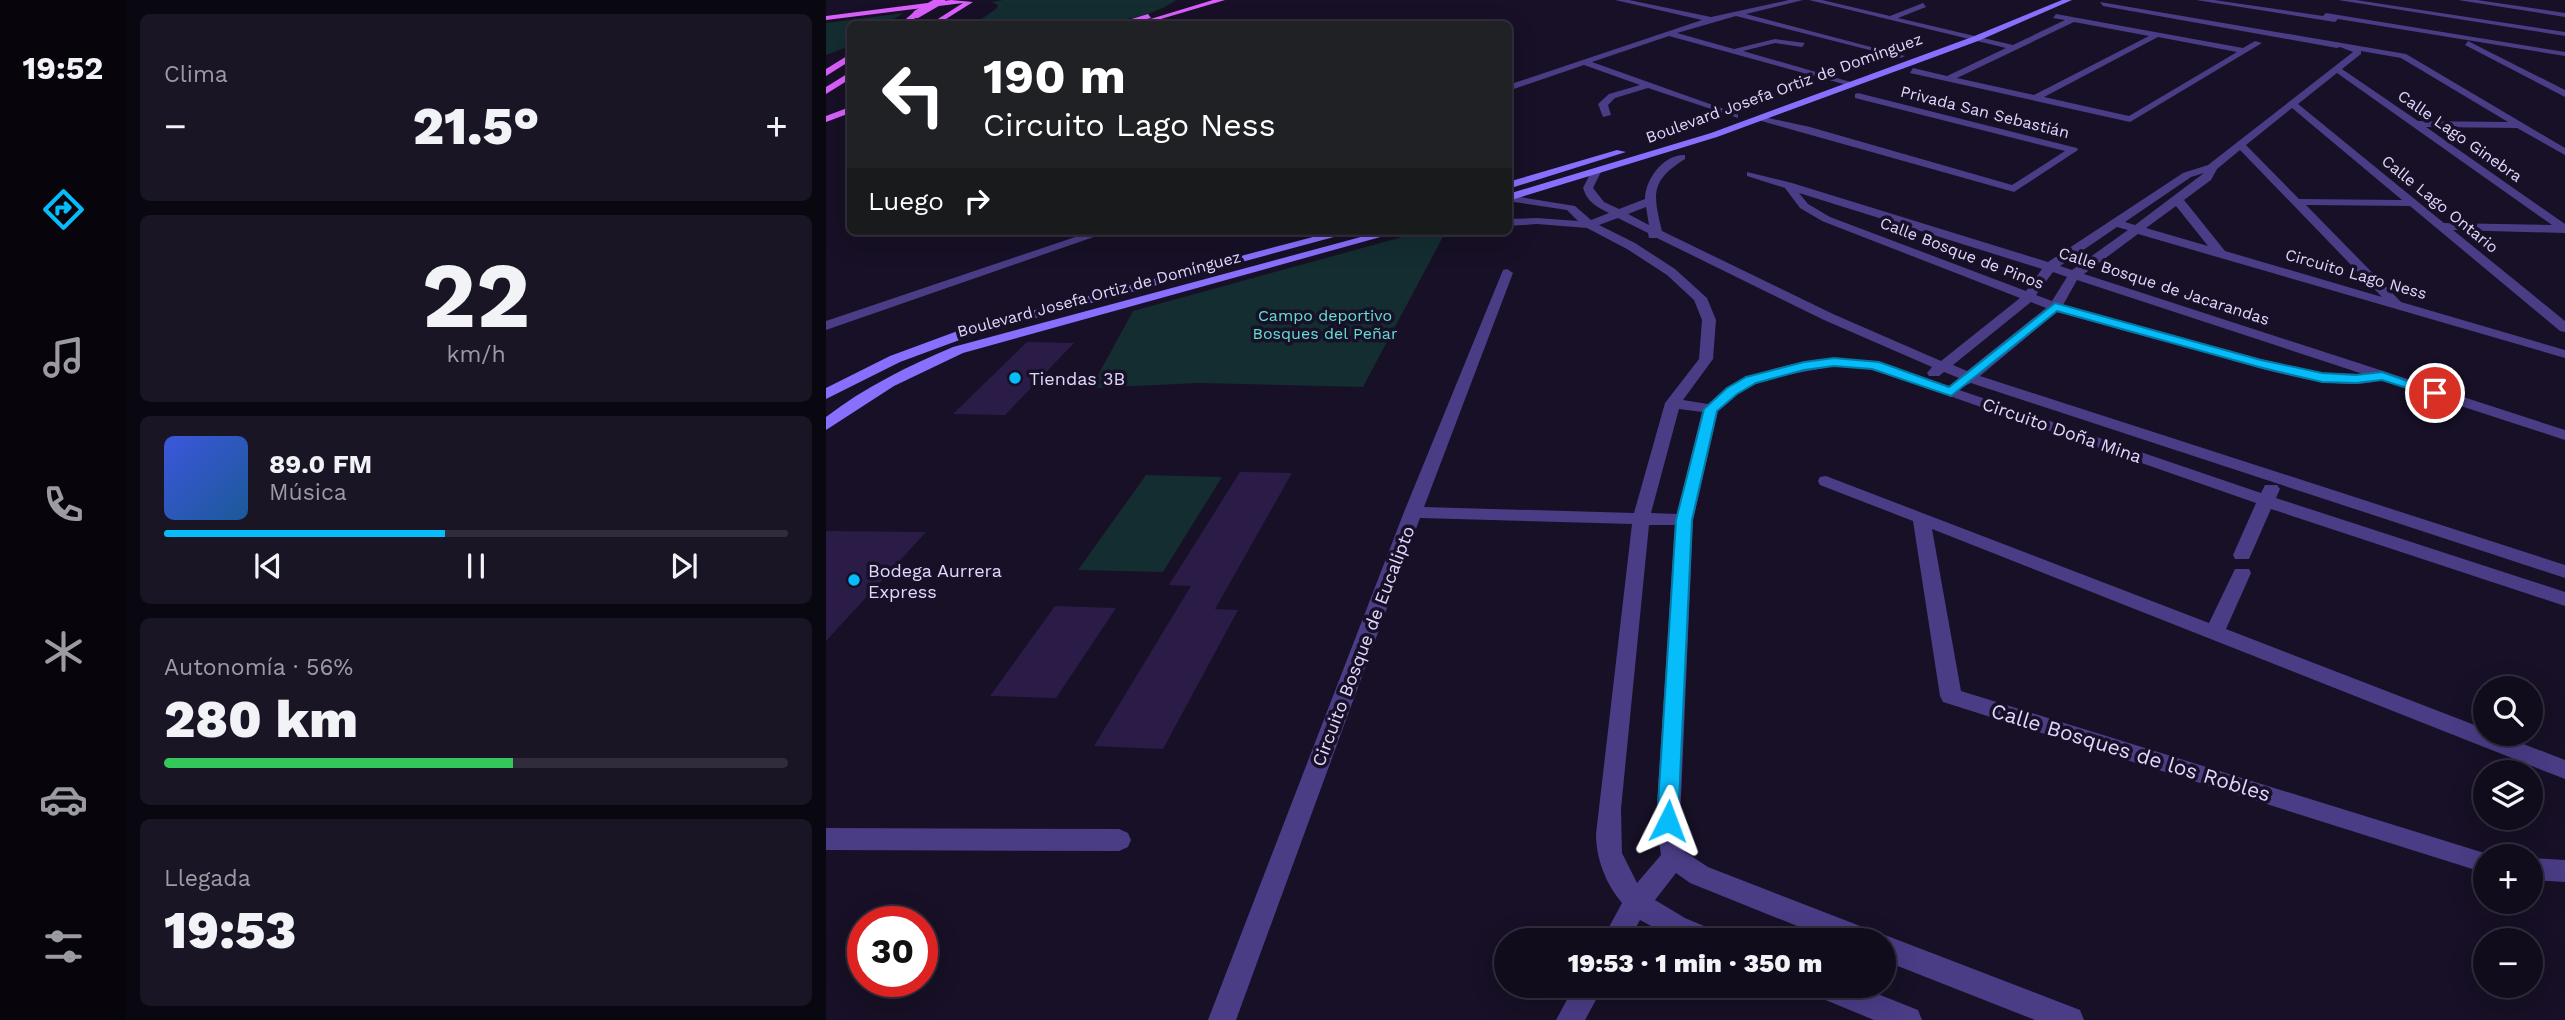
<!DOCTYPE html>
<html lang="es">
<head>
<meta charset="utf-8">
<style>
	:root { --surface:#110c1c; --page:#1a1525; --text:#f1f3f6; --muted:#9c9ba3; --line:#302c3b; --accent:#06bcfb }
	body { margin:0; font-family:"Work Sans",sans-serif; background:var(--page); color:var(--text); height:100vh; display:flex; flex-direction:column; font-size:26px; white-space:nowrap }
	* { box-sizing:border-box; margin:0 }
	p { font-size:23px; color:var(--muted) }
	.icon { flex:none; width:38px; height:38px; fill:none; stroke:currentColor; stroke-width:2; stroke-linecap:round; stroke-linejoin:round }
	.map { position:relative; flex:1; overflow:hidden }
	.panel { display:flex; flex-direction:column; gap:14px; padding:14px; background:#09070f; width:700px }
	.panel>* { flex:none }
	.guide { position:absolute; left:21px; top:21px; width:665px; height:214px; border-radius:10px; box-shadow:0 7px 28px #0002,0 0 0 2px var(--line); background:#202124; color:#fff; overflow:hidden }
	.fabs { position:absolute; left:1647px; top:676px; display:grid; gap:14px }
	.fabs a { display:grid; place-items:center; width:70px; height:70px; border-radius:50%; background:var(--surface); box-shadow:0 7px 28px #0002,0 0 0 2px var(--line); font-size:35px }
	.speed { position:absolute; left:21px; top:906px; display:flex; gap:14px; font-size:35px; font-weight:700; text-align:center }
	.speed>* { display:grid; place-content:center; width:91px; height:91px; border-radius:50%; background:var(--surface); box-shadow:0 7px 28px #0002,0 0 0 2px var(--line); line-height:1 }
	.speed .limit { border:10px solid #d22; background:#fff; color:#111 }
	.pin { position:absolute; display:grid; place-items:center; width:60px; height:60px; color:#fff; margin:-30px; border:4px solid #fff; border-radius:50%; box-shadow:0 2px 7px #0007 }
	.me { position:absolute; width:77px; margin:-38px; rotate:3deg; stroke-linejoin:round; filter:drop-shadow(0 0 5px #0008) }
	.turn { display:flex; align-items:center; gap:24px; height:147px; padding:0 21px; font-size:32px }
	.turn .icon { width:91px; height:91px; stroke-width:2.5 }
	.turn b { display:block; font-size:49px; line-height:60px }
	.then { display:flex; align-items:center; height:66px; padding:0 21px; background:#0003; gap:14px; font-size:26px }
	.big { font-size:52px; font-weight:800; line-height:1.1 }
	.panel .card { flex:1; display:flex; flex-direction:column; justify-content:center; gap:10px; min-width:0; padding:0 24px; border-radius:10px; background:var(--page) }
	.panel .dial { align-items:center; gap:0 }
	.dial b { font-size:91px; line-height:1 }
	.song { display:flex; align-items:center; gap:21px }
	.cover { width:84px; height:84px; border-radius:10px; background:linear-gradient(135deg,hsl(230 70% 55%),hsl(210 70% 35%)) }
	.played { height:7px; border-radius:4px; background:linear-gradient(90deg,var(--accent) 45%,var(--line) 45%) }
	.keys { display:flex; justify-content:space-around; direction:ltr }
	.heat { display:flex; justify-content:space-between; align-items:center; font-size:38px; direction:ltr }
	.charge { height:10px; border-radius:5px; background:linear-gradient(90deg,#34c759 56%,var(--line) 0) }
	.trip { position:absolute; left:668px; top:928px; width:402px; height:70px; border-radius:35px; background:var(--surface); box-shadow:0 7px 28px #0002,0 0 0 2px var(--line); font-weight:800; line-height:70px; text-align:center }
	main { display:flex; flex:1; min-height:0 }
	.tab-bar { display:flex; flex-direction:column; width:126px; justify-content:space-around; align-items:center; background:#07050b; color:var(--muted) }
	.tab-bar .icon { width:49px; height:49px }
	.tab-bar .current { color:var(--accent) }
	.tab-bar b { font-size:32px; color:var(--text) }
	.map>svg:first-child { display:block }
</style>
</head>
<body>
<main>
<nav class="tab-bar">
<b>19:52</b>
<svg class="icon current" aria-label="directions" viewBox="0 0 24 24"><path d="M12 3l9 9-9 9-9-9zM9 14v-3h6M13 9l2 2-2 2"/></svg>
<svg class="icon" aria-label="music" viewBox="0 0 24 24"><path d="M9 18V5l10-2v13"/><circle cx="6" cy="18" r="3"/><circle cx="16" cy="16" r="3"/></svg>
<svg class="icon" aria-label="phone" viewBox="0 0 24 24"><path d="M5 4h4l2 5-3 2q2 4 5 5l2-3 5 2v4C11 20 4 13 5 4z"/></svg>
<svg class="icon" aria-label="climate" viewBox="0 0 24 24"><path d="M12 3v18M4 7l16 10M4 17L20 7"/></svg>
<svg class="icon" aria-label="car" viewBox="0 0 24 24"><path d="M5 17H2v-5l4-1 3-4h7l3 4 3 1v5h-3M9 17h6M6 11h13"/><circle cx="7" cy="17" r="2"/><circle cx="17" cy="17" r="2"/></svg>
<svg class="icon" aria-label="filters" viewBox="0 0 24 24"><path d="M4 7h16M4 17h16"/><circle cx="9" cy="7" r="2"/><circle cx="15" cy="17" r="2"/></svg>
</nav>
<section class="panel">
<div class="card"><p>Clima</p>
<div class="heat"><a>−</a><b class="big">21.5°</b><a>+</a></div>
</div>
<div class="card dial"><b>22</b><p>km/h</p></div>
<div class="card">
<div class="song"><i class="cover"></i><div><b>89.0 FM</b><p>Música</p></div></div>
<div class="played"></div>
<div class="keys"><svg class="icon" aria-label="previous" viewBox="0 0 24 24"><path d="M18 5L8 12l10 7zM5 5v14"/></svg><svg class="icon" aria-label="pause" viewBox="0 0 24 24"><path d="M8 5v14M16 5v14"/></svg><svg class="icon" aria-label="next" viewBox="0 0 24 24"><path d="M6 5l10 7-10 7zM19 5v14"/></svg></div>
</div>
<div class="card"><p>Autonomía · 56%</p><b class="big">280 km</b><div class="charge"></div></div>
<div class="card"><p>Llegada</p><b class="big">19:53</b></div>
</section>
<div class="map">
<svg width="1739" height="1020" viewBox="0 0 1739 1020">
	<rect width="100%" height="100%" fill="#171026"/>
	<path fill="#132d30" d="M177,0h173c-43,34 -165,25 -221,24l4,-3 21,-1 17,-12 1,-3 -6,-3z
		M78,13l-19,11h-35v22l-24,9v-32z
		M598,231h22l-83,156 -164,-4 -108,5 42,-77z
		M320,475l76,2 -59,95 -85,-2z"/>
	<path fill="#2b1c47" d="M201,342l47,1 -69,72 -52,-1z
		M414,472l52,1 -77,136 23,1 -75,139 -69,-3 97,-160 -22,-1z
		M0,531l100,1 -100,109z
		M229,606l61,2 -60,90 -66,-2z"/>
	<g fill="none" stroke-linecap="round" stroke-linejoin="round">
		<path fill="#4a3c85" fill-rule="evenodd" d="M789,0h14l82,17 78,-17h14l-57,14 159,42 -4,2 -165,-42 -59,17 57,16 41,-10 30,4 -3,4 -27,-4 -32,8 111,32 -7,2 -178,-49 -77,26 146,52v4l-90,-30 -33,10 -7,7 3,10 -8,2 -5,-13 11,-10 31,-9 -56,-20 -76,26v-6l194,-65z
			M983,0h13l68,16 33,-13 3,4 -28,11 115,27 52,-25 -12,-2 3,-4 187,34 12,-7 7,2 -132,79 -220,-49 3,-5 34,8 59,-28zM1248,22l75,14 -115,59 -77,-17zM1332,37l79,15 -108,64 -85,-19z
			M1370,0h18l109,16 3,-3 239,39v4l-227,-37 -3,3z
			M1512,0h18l209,32v4z
			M1632,0h19l88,13v4z
			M1274,2l306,52 159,94v7l-48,-27 -91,-1 139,97v9l-112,-3 112,91v11l-5,-1 -150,-125 -104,-1 95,97 164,48v8l-427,-124 -54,40 481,156v10l-184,-60c-47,15 -137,-17 -184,-30 -47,-12 -93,-25 -140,-38l-77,64 585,189v13l-594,-195 -9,4 -5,-1 -2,-3 4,-5 -15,-6 -5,4h-10l-2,-3 5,-6 -108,-47 -167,-82h-8l-1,-5 -30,-15 -19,7 36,18 40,26 32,29 9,22 -3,39 -30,41 25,4c47,-40 106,-48 166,-43l387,132 4,-8h12l3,4 -4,9 289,94v14l-294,-97 -22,50h-14l-2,-4 23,-52 -384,-134 -38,-3 -57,11 -21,6 -19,11 -19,17 -25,109 -13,301 5,31 23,15 165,64 4,8 8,-4 195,75 4,10h-49l-150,-59v-21h-53l-142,-57 -14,-10 -21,27 30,18 31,13 4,9h-43l-37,-20 -11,20h-27l20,-37c-16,-19 -26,-44 -26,-69l36,-310 -212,-6 -184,502h-28l196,-508 99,-242 4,-1 6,4 -89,234 210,6 31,-110 34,-44 3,-39 -8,-20 -27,-25 -40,-26 -40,-21 -50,-4 -29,2v-7l29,-1 41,3 -11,-11 -59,-9v-6l67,11 16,14 18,-7c-12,-6 -22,-11 -26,-25l9,-18 9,2 -8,16 11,14 15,7 26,-10c0,-19 18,-45 40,-44v4c-35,22 -32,35 -23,72l171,83 108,47 79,-63 -198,-77 -22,-13 -15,-20 -38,-12v-4l45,11 256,79 135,-89 25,-8 145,-113 -13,-5 -3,1 -234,-42zM1535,51l40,7 107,64 -90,-1 -76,-52 19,-15zM1511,73l215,152 -108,-2 -146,-119zM1466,108l110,92 -103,-1 -53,-54zM1414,150l142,147 -157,-46 -41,-51 27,-20 6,-11zM1378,173l-69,52 -10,-3 66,-45zM973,193l243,76 -16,22 -196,-74 -22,-13zM1350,206l32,40 -62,-18zM820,207l3,18 -21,-11zM1291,227l11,3 -56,40 -12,-4zM1227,272l14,5 -15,24 -16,-6zM1251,280l286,94 -41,-1 -61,-14 -198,-54zM1205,302l15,6 -79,63 -14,-6zM853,409l23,3 -25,102 -26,-1zM823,525h26l-19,296 5,34 -24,28 -15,-30 -1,-44z
			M1642,41l97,49v7l-100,-52z
			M1032,93l219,55 1,2 -64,42 -260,-73 5,-3 51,11 202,58 53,-34 -210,-53v-4z
			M267,231h18l-285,99v-9z
			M1000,476l383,147 26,-54h14l2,4 -25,56 259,100v4h10l70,27v19l-633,-250 29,162 533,165h-9v17l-542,-171 -3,-6 -27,-175 -93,-36 -2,-4 2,-4z
			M0,828l293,1 9,4 3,7 -3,7 -9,4 -293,-1z
			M1704,858l35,2v22l-35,-2z
			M749,985h29l-19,35h-29z
			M981,985h48l63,25 4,10h-48l-63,-26z"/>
		<path fill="#886ffd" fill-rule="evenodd" d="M1236,0h10l-94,41 -261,96 -209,64v-7l203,-61 261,-96z
			M791,150l9,2 -118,37v-7z
			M510,231h20l-383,104 -73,27 -74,37v-11l64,-32 73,-27z
			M557,231h19l-439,122 -69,33 -68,44v-13c39,-30 82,-51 127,-70z"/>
		<path fill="#da5ffc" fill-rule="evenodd" d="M125,0l22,2 -35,22h-8l33,-21 -137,17v-4z
			M387,0h12l-81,24h-10z
			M88,12l7,2 -14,10h-7z
			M322,14l3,4 -25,6h-11z
			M21,56h3v5l-24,15v-7z
			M21,74h3v5l-24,15v-7z
			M24,107v6l-24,9v-6z"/>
		<path stroke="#da5ffc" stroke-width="8" d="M91,14l24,-14"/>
	</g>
	<path fill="#06bcfb" stroke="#047aa3" stroke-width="2" d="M1229,303l206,57 61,13 34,2 26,-3 59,21 -6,4 -53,-17 -26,3 -34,-1 -63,-15 -202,-56 -106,85 -79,-27 -38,-3 -30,4 -48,13 -19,11 -20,17 -25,109 -14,301 -3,6 -7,3 -8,-3 -3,-6 19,-301 28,-111 23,-21 19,-11 58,-15 30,-4 45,4 70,25z"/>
	<g fill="#06bcfb" stroke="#171026" stroke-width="2.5">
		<circle cx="189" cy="378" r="7"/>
		<circle cx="28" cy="580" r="7"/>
	</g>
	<g text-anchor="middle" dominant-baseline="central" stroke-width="7" stroke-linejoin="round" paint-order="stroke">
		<g font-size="16" fill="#e1d6fe" stroke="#171026">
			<text transform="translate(958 88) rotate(-20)">Boulevard Josefa Ortiz de Domínguez</text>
			<text transform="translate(1159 112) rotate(14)">Privada San Sebastián</text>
			<text transform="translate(1634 136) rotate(35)">Calle Lago Ginebra</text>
			<text transform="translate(1614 204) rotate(39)">Calle Lago Ontario</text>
			<text transform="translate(1136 253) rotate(21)">Calle Bosque de Pinos</text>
			<text transform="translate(1530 274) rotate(16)">Circuito Lago Ness</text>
			<text transform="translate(1338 286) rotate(18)">Calle Bosque de Jacarandas</text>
			<text transform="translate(273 294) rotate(-15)">Boulevard Josefa Ortiz de Domínguez</text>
		</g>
		<g font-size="16" fill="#62ded2" stroke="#171026">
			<text x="499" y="315">Campo deportivo<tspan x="499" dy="18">Bosques del Peñar</tspan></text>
		</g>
		<g font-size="18" fill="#e1d6fe" stroke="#171026" text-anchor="start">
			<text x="203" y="378">Tiendas 3B</text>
			<text x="42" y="570">Bodega Aurrera<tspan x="42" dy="21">Express</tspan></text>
		</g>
		<g font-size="18" fill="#e1d6fe" stroke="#171026">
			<text transform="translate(1236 430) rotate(19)">Circuito Doña Mina</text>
			<text transform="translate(537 646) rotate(-69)">Circuito Bosque de Eucalipto</text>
		</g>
		<g font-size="21" fill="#e1d6fe" stroke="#171026">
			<text transform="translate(1305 752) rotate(17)">Calle Bosques de los Robles</text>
		</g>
	</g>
</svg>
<div class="fabs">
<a><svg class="icon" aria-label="search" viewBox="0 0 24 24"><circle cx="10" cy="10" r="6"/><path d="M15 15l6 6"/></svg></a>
<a><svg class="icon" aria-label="layers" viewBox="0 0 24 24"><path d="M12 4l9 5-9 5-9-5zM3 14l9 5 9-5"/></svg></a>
<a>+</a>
<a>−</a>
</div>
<div class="speed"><div class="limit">30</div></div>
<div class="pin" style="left:1609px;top:393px;background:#d93025"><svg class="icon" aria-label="arrive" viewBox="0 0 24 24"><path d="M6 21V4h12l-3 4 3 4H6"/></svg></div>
<svg class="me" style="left:842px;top:821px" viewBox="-20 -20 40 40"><path d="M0-17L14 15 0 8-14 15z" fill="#06bcfb" stroke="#fff" stroke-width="4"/></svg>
<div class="trip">19:53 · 1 min · 350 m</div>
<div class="guide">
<div class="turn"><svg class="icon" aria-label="left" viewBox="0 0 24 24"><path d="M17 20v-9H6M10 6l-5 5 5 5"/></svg><div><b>190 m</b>Circuito Lago Ness</div></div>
<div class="then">Luego<svg class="icon" aria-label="right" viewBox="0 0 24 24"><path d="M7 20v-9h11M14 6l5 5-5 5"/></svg></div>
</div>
</div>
</main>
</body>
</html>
